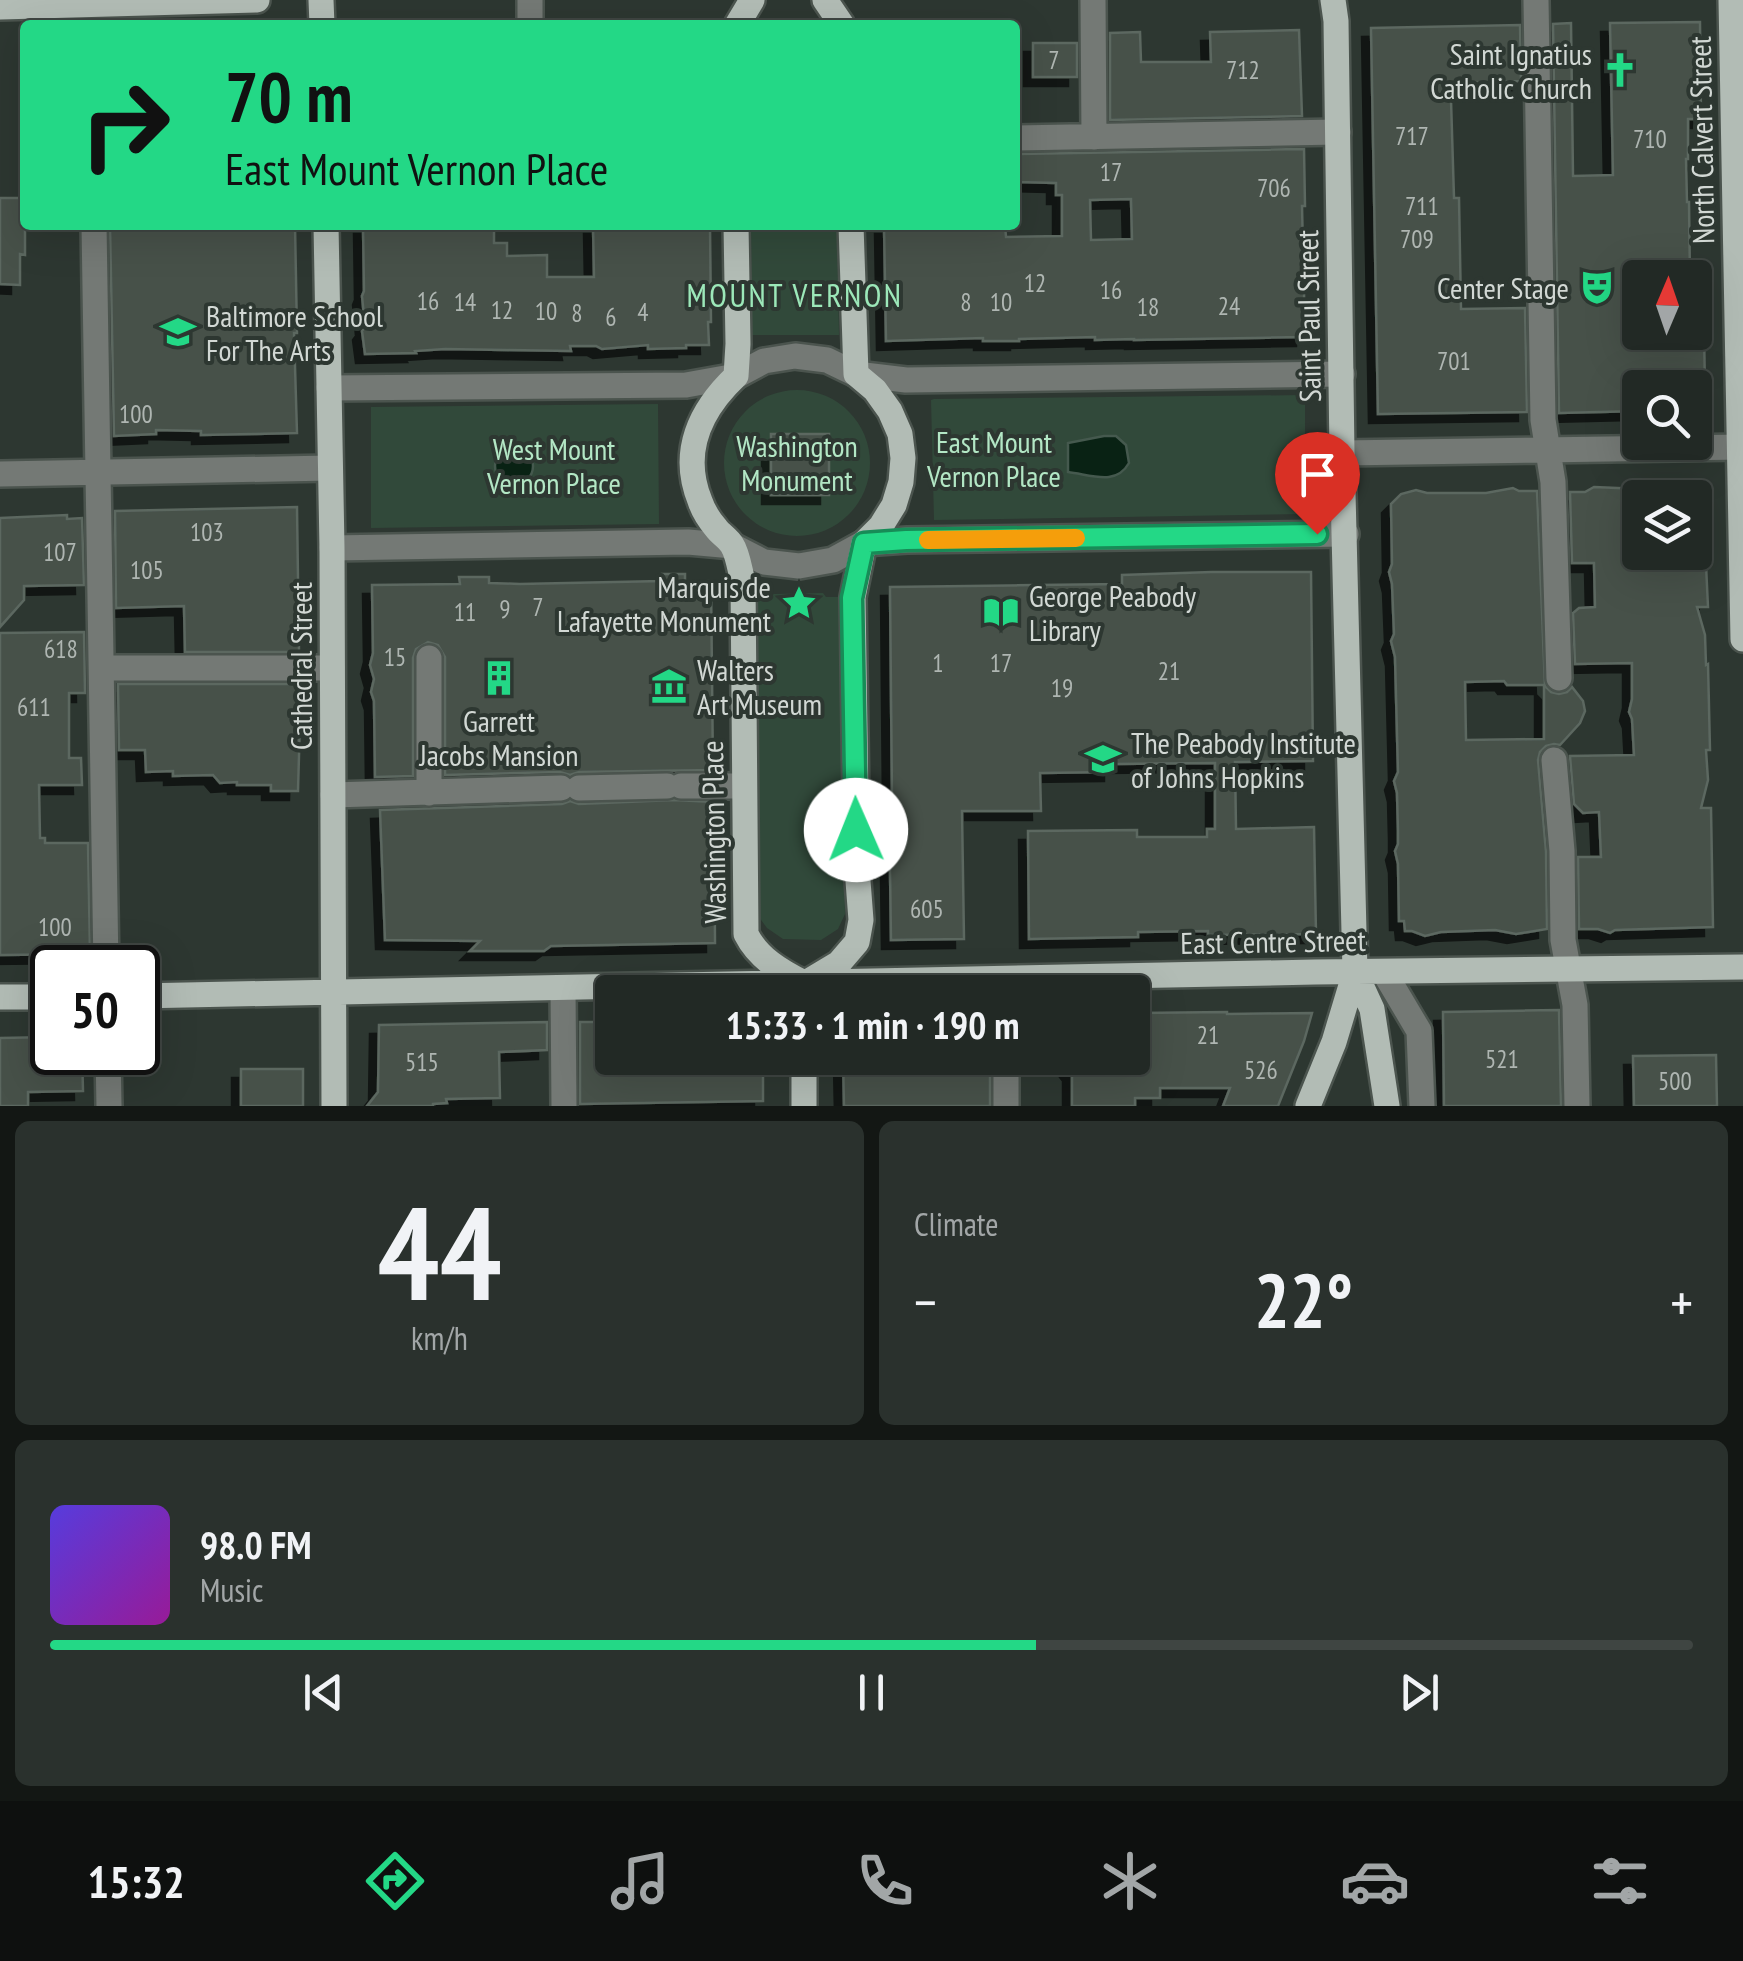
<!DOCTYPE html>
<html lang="en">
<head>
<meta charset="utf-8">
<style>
	:root { --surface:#222925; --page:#2a312d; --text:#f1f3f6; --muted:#a2a6a7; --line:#3f4542; --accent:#23d886 }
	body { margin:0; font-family:"PT Sans Narrow",sans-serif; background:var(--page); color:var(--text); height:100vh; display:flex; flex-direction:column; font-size:38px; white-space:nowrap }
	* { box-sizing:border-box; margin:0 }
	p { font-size:32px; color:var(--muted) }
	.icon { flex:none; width:55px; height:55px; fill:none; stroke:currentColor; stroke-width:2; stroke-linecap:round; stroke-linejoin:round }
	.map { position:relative; height:1106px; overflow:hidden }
	.panel { display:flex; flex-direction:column; gap:15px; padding:15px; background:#131714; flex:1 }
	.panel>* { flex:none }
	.banner { position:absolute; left:20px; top:20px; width:1000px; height:210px; border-radius:10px; box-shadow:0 10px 40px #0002,0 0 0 2px var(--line); background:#23d886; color:#111; overflow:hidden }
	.needle { width:65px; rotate:2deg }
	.buttons { position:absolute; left:1622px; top:260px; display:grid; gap:20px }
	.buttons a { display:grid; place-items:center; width:90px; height:90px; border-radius:10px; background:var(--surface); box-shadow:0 10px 40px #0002,0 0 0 2px var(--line); font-size:50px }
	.speed { position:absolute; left:30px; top:945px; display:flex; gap:20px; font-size:50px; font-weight:700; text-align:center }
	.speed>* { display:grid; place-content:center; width:130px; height:130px; border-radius:50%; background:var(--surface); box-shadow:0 10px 40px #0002,0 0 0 2px var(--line); line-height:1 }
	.speed .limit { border:5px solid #111; border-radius:15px; background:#fff; color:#111 }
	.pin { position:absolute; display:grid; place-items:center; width:85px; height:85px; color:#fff; margin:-102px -42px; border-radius:50% 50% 50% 0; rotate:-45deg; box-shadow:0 0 10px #0007 }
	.pin .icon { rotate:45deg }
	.me { position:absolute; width:110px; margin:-55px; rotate:359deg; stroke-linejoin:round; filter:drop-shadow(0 0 8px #0008) }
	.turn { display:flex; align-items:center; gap:35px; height:210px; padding:0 40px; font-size:45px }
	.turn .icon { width:130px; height:130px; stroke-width:2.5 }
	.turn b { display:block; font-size:70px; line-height:85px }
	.big { font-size:75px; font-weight:600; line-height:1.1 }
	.panel .card { flex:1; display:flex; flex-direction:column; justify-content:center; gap:15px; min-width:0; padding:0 35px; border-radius:15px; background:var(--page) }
	.panel .dial { align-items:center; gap:0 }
	.dial b { font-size:130px; line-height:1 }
	.song { display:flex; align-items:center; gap:30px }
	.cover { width:120px; height:120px; border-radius:15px; background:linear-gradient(135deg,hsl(250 70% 55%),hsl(300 70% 35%)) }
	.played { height:10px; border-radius:5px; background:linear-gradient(90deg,var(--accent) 60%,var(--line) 60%) }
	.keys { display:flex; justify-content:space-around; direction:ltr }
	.heat { display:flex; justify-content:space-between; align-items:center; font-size:55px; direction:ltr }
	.panel .tiles { flex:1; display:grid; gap:15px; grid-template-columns:1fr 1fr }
	.card:last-child { grid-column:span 2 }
	.trip { position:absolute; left:595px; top:975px; width:555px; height:100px; border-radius:10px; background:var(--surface); box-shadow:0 10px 40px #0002,0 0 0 2px var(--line); font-weight:600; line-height:100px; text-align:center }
	.menu { display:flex; height:160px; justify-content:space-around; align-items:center; background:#0e100f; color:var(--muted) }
	.menu .icon { width:70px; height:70px }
	.menu .on { color:var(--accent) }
	.menu b { font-size:45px; color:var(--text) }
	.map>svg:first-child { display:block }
</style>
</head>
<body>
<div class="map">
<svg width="1743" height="1106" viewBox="0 0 1743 1106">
	<defs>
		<filter id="shadow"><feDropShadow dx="-9" dy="9" stdDeviation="0" flood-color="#0009"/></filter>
	</defs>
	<rect width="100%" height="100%" fill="#2d3731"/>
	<path fill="#31493a" d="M751,225h86l2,110h-87z
		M724 463a73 73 0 1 1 146 0a73 73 0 1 1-146 0Z
		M1305,395v119l-371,6 -3,-120 3,-1z
		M658,404l1,120 -288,4v-121z
		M823,593l3,4h16l3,317 -7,15 -17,11 -38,-1 -16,-11 -8,-11 -4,-319h13l6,-4z"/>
	<path fill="#092214" stroke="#45594e" stroke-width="2.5" d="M1104,436h12l10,9 3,18c-13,23 -37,12 -61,9v-29z
		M495 466a19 19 0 1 1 38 0a19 19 0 1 1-38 0Z"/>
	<path fill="#46514a" stroke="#5c6760" stroke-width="2.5" fill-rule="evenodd" filter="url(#shadow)" d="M1700,22l1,97h-13v40h-2l1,43h2l1,76h-50v54h64l1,56h-65v23l-81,2 -6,-389 18,-1 2,153 40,-1 -3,-152z
		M1520,25l1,56 -55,2 -15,17 3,98h5l2,111 64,-1 2,104 -149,2 -7,-386z
		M1299,30l3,86 -192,4v-87l30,-1 1,30h70l-1,-30z
		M1033,43h44v34h-44z
		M1304,149l1,57h-3l3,131 -171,3v-1l-39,1v-3l-76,2v2h-36v-3l-97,3 -2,-116h121l1,12 56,-1v-41h-6v-12l-39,-1 1,-28zM1131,199l1,40 -41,1 -1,-40z
		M0,198h25v57l-5,-1v31l-20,-1z
		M110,225h185l2,108h-3l3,100 -96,2v-4l-45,-1v4l-42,2z
		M363,225h131v18h13v13l40,-1v22h47l-1,-52h117l1,97h-3l1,23h-23v3l-38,1v-4l-46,4 -6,-3h-26l1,5 -126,-2 -30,2 1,2 -51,1 -3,-23 3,-4 -3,-31 2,-5z
		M771,434h58v61h-58z
		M1594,487l46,2v77l66,-1 2,42h-11l8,28 1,30 2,-1 2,86h-4l2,30 -7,28h10l2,119 -98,3 -5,3 -12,-4h-19l-1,-72h23l-2,-45 -16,1 -9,-9 -4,-48 64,-1 -2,-36 -3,-7 3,-13v-36l-57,1 -2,-51 6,-5 16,-1 -1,-44h-22l-2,-71h15z
		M1513,488l6,3h18l8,195 6,6 8,2 8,-2 5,-5 11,14 2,10 -5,12 -20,22 -6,-1 -8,2 -6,6 -2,8 8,92 1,77 -31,5 -21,-4 -54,2 -16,4 -13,-5h-7l-1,-10h-5l-1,-57 -3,-13 3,-7v-13l-1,-38 -3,-12 4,-9 -3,-115 -4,-16 3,-7 -2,-50 -3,-12 3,-8 -1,-60 10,-10 15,-4 11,3h59zM1504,681l3,4h37v54l-78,1 -1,-58z
		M297,507l2,145h-114l-1,-46 -68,2 -1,-97z
		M67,515v4l15,-1 2,67 -60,1v14l-24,27v-109z
		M1212,572h99l2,189 -78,1 1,67 78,-2 2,107 -108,1v-4l-70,1v5l-109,2 -1,-108 109,-1v7h70v-8h8v-66l-102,1v8l-73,1 1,38h-79l2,128 -73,1 -2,-141h3l-2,-212 232,-3v-9z
		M662,574h23v8l26,-1 2,189 -134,2 -9,3 -10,-3 -115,3v-118l-7,-12 -10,-3 -12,7 -3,9v118l-38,1 -1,-76 -3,-9 3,-13 -4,-14 3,-12 -1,-68 88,-1 -1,-7h30v6l31,1 142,-3z
		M84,632l1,61h-16v65h12l1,27h-43l1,53h5v5h43l2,111 -90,1v-322z
		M118,684h183l-3,107h-27v-6h-34v-3l-17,1 -7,-8 -40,1v-5l-27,1 -1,-22h-26z
		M674,800l40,2 1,141 -164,3 -7,5h-74l10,-10 -95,-1 -5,-130 182,-6 8,-3 9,3z
		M1559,1010l2,96h-117l-1,-94z
		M1227,1012v2l85,-1 -8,28 -26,65h-55l7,-18h-70v10h-25v8h-63v-34l-11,-14h71v-43l5,-2z
		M547,1022v28l-48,2 1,46 -54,1 1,4 -14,1v2h-66l11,-14 1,-67z
		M580,1022h32v36h151v43l-183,3z
		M52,1037v15h30l1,39 -55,1v14h-28v-68z
		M1716,1055l1,51h-83l-1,-50z
		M843,1058h147v48h-146z
		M241,1069h62v37h-62z"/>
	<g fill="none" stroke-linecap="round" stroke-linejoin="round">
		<defs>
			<path id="minor" d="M530,0v25
				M1093,0l1,137
				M1536,0l7,420 10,62 6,196
				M1015,138l323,-6
				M94,225l12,743
				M329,388l357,-3 50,-9 28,-15 31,-5 32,4 29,14 50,6 436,-6
				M1342,453l401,-6
				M0,474l330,-6
				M332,548l356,-6 45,4 31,16 35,4 34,-6 31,-17 43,-3 439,-6
				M102,668h230
				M1554,760l8,91 1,89 12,65 2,101
				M681,786h62
				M579,788l88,-2
				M429,793v-135
				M333,795l228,-7
				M1384,972l35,59 3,75
				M563,988l1,118
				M108,1052l1,54
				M1006,1058v48"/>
			<path id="major" d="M321,0l1,25
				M825,0l17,25
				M1333,0l3,21 6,432 13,519 17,37 15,97
				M1731,0l12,639
				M0,7l257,-7
				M737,25l15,-25
				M326,225l6,323 2,558
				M736,225l2,119 -2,32c-36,34 -56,76 -36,125 3,9 10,20 16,27 4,6 12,10 16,17 6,9 8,26 11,37l3,352c12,24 34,37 58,49
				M809,981l30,-18 18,-21 4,-22 -4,-52 -4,-271 11,-54 17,-17 13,-21 7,-23 2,-24 -3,-24 -10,-23 -15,-21 -19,-16 -5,-149
				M138,996l1177,-24 428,-5
				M0,997h52
				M804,1106v-48
				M1308,1106l26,-64 21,-70"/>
		</defs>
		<use href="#minor" stroke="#4b544e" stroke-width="30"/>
		<use href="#major" stroke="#4b544e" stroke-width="30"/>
		<use href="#minor" stroke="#747975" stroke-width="25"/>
		<use href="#major" stroke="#b2bcb5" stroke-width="25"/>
	</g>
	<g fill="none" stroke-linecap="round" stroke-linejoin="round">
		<defs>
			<path id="route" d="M856,830l-4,-232 12,-55 42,-3 411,-6"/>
		</defs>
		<use href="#route" stroke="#178c57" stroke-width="25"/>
		<use href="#route" stroke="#23d886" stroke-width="18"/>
		<path stroke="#f59e0b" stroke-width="18" d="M928,540l148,-2"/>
	</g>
	<defs>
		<symbol id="church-bare" viewBox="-9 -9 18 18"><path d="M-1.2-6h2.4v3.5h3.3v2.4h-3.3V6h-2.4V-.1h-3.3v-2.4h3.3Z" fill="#23d886" stroke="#2d3731" stroke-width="2.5" paint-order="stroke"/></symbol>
		<symbol id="theatre-bare" viewBox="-9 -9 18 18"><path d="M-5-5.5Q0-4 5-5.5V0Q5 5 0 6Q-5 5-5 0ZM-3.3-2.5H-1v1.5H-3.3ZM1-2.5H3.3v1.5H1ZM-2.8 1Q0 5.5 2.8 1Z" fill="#23d886" stroke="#2d3731" stroke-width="2.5" paint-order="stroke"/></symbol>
		<symbol id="school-bare" viewBox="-9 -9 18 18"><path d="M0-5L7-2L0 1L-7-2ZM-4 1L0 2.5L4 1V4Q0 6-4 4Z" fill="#23d886" stroke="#2d3731" stroke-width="2.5" paint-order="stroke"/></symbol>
		<symbol id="sight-bare" viewBox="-9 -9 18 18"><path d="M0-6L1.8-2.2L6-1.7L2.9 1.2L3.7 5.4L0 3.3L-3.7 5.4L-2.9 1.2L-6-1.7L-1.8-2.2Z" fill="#23d886" stroke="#2d3731" stroke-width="2.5" paint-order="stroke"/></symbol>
		<symbol id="library-bare" viewBox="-9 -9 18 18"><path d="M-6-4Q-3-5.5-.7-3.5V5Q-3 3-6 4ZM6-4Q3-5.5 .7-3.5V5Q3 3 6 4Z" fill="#23d886" stroke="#2d3731" stroke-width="2.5" paint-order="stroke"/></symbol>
		<symbol id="building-bare" viewBox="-9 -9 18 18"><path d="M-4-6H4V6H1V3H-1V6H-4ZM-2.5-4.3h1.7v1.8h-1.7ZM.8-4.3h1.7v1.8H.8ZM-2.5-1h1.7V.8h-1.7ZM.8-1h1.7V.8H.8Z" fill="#23d886" stroke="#2d3731" stroke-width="2.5" paint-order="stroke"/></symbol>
		<symbol id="museum-bare" viewBox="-9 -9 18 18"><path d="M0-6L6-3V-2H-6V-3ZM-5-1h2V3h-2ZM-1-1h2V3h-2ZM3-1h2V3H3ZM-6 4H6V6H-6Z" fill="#23d886" stroke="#2d3731" stroke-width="2.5" paint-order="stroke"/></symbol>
		<symbol id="university-bare" viewBox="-9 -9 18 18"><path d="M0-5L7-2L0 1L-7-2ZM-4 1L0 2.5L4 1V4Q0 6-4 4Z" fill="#23d886" stroke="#2d3731" stroke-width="2.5" paint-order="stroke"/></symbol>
	</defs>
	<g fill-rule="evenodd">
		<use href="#church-bare" x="1595" y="45" width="50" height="50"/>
		<use href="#theatre-bare" x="1572" y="262" width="50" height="50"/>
		<use href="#school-bare" x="153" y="307" width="50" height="50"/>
		<use href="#sight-bare" x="774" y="578" width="50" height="50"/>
		<use href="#library-bare" x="976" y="587" width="50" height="50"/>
		<use href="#building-bare" x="474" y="653" width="50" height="50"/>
		<use href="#museum-bare" x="644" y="661" width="50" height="50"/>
		<use href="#university-bare" x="1078" y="734" width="50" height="50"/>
	</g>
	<g text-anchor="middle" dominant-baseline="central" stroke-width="8" stroke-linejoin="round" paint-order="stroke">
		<g font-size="25" fill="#afb6b2">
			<text x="1054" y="60">7</text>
			<text x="1243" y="70">712</text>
			<text x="1412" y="136">717</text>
			<text x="1650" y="139">710</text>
			<text x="1111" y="172">17</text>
			<text x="1274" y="188">706</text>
			<text x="1422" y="206">711</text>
			<text x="1417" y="239">709</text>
			<text x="1035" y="283">12</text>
			<text x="1111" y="290">16</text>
			<text x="428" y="301">16</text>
			<text x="465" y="302">14</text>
			<text x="966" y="302">8</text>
			<text x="1001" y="302">10</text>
			<text x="1229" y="306">24</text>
			<text x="1148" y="307">18</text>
			<text x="502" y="310">12</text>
			<text x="546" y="311">10</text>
			<text x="643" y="312">4</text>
			<text x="577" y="313">8</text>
			<text x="611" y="317">6</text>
			<text x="1454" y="361">701</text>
			<text x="136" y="414">100</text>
			<text x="207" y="532">103</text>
			<text x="60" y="552">107</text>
			<text x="147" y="570">105</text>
			<text x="538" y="607">7</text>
			<text x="505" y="609">9</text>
			<text x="465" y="612">11</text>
			<text x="61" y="649">618</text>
			<text x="395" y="657">15</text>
			<text x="938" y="663">1</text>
			<text x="1001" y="663">17</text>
			<text x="1169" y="671">21</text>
			<text x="1062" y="688">19</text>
			<text x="34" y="707">611</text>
			<text x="927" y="909">605</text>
			<text x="55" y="927">100</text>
			<text x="1208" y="1035">21</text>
			<text x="1502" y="1059">521</text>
			<text x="422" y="1062">515</text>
			<text x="1261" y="1070">526</text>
			<text x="1675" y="1081">500</text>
		</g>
		<g font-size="30" fill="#d2d8d4" stroke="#2d3731" text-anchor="start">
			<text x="1592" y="53" text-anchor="end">Saint Ignatius<tspan x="1592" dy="34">Catholic Church</tspan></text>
			<text x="1569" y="287" text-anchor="end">Center Stage</text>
			<text x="206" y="315">Baltimore School<tspan x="206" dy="34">For The Arts</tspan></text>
			<text x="771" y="586" text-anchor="end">Marquis de<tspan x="771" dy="34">Lafayette Monument</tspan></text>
			<text x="1029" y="595">George Peabody<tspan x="1029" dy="34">Library</tspan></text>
			<text x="697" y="669">Walters<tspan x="697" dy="34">Art Museum</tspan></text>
			<text x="499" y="720" text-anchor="middle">Garrett<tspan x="499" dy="34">Jacobs Mansion</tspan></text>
			<text x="1131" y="742">The Peabody Institute<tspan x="1131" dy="34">of Johns Hopkins</tspan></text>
		</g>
		<g font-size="30" fill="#d2d8d4" stroke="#2d3731">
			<text transform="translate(1701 140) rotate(-91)">North Calvert Street</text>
			<text transform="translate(1308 316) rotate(-91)">Saint Paul Street</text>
			<text transform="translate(300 666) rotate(-90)">Cathedral Street</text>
			<text transform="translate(713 832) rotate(-91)">Washington Place</text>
			<text transform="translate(1273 941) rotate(-1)">East Centre Street</text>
		</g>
		<g font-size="30" fill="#b3e7c5" stroke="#2d3731">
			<text x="994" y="441">East Mount<tspan x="994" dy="34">Vernon Place</tspan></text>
			<text x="797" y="445">Washington<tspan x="797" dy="34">Monument</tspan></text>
			<text x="554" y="448">West Mount<tspan x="554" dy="34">Vernon Place</tspan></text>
		</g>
		<g font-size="32" letter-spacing="2.5" fill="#9ce8b9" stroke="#2d3731">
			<text x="795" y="295">MOUNT VERNON</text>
		</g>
	</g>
</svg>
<div class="buttons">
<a><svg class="needle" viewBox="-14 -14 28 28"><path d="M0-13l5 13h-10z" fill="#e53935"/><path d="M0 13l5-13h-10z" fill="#a2a6a7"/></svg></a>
<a><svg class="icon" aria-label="search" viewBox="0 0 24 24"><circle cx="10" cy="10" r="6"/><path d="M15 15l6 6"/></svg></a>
<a><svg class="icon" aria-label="layers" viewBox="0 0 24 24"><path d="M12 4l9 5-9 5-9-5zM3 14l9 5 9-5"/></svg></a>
</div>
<div class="speed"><div class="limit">50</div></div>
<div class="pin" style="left:1317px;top:534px;background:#d93025"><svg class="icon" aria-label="arrive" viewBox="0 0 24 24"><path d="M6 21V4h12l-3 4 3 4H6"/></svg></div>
<svg class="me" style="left:856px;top:830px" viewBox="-20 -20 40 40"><circle r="19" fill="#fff"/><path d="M0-13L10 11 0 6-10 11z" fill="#23d886"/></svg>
<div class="trip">15:33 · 1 min · 190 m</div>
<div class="banner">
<div class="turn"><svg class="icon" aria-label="right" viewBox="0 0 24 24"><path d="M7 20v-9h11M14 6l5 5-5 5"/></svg><div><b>70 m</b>East Mount Vernon Place</div></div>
</div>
</div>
<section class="panel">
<div class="tiles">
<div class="card dial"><b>44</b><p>km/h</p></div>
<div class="card"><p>Climate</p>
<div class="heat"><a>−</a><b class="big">22°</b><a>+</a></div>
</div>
<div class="card">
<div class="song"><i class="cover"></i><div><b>98.0 FM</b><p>Music</p></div></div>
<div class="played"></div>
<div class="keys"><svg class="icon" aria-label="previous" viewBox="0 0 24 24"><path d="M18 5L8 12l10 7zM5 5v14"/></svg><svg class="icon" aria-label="pause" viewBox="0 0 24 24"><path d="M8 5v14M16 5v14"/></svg><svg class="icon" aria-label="next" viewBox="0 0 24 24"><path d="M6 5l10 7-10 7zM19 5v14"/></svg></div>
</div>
</div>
</section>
<nav class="menu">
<b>15:32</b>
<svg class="icon on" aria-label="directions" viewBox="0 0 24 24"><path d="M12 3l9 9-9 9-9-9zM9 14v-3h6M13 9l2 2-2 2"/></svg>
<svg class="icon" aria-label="music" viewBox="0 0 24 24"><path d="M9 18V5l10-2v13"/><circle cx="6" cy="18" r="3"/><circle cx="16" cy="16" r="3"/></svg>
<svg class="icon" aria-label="phone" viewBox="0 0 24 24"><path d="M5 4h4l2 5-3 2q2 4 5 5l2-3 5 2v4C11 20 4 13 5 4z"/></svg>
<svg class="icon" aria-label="climate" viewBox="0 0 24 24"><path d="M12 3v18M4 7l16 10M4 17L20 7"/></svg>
<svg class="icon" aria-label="car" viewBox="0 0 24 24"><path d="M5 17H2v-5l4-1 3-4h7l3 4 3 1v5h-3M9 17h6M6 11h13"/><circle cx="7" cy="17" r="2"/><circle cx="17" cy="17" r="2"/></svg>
<svg class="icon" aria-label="filters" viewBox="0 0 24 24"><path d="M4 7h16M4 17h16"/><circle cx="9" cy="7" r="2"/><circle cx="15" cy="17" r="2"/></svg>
</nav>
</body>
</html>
